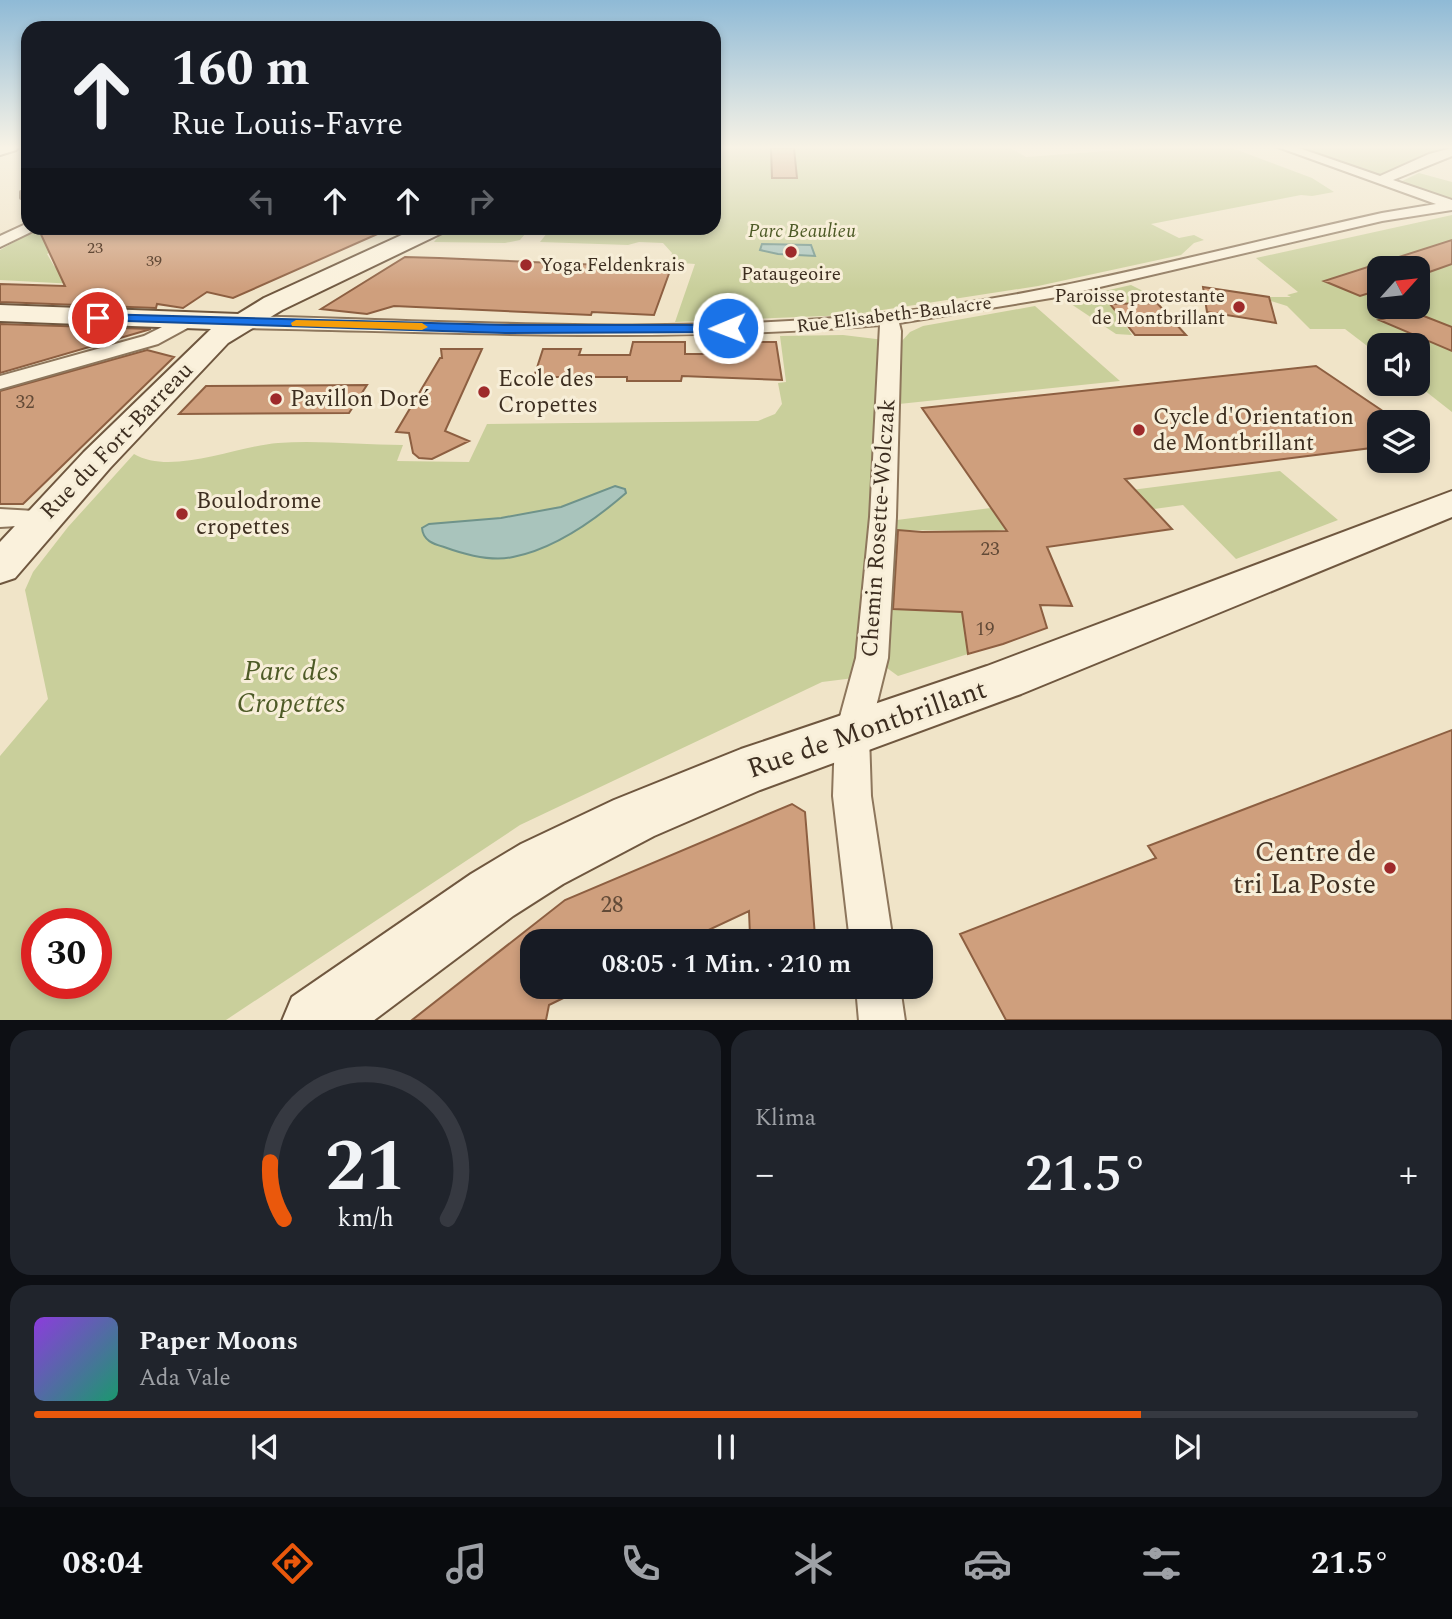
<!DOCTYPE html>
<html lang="de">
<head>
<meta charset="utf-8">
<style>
	:root { --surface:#171b24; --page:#20242c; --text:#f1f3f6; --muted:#9ea1a6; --line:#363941; --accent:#ea580c }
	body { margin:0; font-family:Spectral,serif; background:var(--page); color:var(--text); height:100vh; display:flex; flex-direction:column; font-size:26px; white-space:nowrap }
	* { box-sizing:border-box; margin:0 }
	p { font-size:23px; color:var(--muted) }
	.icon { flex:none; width:38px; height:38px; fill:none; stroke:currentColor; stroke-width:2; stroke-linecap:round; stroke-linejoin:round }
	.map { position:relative; height:1020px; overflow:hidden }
	.side { display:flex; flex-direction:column; gap:10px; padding:10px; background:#0d0f14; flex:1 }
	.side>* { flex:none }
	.banner { position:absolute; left:21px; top:21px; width:700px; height:214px; border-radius:21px; box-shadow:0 4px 10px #0003; background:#171b24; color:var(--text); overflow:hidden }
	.needle { width:46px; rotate:63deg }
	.buttons { position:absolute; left:1367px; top:256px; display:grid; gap:14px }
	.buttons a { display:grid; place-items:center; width:63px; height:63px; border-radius:14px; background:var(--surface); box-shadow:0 4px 10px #0003; font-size:35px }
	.speed { position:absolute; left:21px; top:908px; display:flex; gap:14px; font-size:35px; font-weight:700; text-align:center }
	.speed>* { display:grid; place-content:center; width:91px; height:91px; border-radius:50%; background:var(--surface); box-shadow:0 4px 10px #0003; line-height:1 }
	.speed .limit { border:10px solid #d22; background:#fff; color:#111 }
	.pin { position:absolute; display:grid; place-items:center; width:60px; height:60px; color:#fff; margin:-30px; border:4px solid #fff; border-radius:50%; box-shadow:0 2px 7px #0007 }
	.me { position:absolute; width:77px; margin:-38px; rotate:269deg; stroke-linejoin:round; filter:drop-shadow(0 0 5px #0008) }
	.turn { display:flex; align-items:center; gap:24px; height:147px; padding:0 35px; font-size:32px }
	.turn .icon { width:91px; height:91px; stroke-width:2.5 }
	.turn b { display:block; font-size:49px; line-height:60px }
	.lanes { display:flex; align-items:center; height:66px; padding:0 35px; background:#0003; justify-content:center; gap:35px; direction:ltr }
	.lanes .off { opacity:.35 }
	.big { font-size:52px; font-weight:600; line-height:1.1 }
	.side .tile { flex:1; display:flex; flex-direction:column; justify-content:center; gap:10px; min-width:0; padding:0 24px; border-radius:21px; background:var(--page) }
	.side .dial { align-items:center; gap:0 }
	.dial svg { height:182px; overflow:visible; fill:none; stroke:var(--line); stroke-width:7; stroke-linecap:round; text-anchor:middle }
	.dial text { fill:var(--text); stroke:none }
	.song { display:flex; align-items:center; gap:21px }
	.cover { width:84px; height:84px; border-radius:10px; background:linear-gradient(135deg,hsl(270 70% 55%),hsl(160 70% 35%)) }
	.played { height:7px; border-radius:4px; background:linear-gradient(90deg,var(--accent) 80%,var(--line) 80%) }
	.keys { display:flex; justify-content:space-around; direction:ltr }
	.heat { display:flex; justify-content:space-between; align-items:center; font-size:38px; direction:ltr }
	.side .tiles { flex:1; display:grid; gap:10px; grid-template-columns:1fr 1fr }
	.tile:last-child { grid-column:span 2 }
	.trip { position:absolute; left:520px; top:929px; width:413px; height:70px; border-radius:21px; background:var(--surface); box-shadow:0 4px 10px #0003; font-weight:600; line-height:70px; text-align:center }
	.tab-bar { display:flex; height:112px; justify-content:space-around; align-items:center; background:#090b0e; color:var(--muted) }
	.tab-bar .icon { width:49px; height:49px }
	.tab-bar .current { color:var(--accent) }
	.tab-bar b { font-size:32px; color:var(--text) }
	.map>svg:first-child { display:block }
</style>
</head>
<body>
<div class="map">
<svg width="1452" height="1021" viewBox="0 0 1452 1021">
	<rect width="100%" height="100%" fill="#f0e4c8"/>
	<path fill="#c9cf9b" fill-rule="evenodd" d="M714,146h293l19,11 150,-11h60l-7,1 83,31 22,14 -22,4 -11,-1 -150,29 28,14 15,-3 10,5 -10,3 -13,12 -143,31 -188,29 -175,7 20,-58 -26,-2 3,-9 -9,-10 -24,-1 -11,3 -88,-3 11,-14h163z
		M1296,146h152l3,1 -18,3 2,1 -57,24z
		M1419,173l33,9v18l-54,-17z
		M1452,215v197l-37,-29h3v-38h-39v10l-34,-26h-35l-23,-23 -16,-5 -1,-4h21l-4,-2 11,-3 -42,-34zM1379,268h39v38h-39z
		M39,228l63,1 -55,25 7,12 12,3 9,15 -75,-4v-30z
		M455,228h75l-10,12 -15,3 -71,-1 4,-5z
		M1131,285l36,18 -56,1 21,31 -16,-1 -51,-34z
		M1035,306l85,75 -221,23 -2,116 383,-49 58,49 -102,39 -53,-54 -188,26 -98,-1v9l20,1 -10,27 -12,-1 -2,43 69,3 6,42 -70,22 -11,-8 -1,6 -64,8 -302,143 -294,195 -226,1v-265l48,-57 -23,-109 8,-18 35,-45 66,-73c37,22 103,-8 144,-11 41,-3 84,2 125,2l-6,16 72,1 18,-38 271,-3 17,-7 7,-10 -4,-21 8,-1 -6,-46 63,-1 58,7 9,-10 13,-6zM37,924h59v60h-59z"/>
	<path fill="#a9c4bc" stroke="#6f938a" stroke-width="2" d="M762,244l49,1 4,11 -37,-2 -18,-4z
		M615,486l10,3 1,4c-31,27 -72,56 -113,64 -22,5 -47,-2 -69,-10 -10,-3 -21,-6 -22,-19l7,-4 72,-6 60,-11z"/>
	<path fill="#cf9f7d" stroke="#8d5f41" stroke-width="2" d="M771,148h23l3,30h-25z
		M38,228h189l1,4 163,-4 -158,70 -26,-6 -24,16 -26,-4 -1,4 -156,-6v-18l65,2z
		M1452,240v24l-34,12v-8h-39v22l-19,6 -36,-15z
		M405,257l34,1 232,10 -17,47 -62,-3 -1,3 -197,-9 -27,8 -46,-5z
		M1203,287l66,10 7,26 -69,-11z
		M1157,303l29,32h-51l-25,-31z
		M1411,311l41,16v24l-73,-31z
		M0,324l151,5 -151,44z
		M633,342h52v12h51l-1,-12h41l6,38 -100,-4 -1,5h-54v-4h-93l9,-28h38l-2,6h51z
		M441,349h41l-37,82 24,10 -37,18 -13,-1 -6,-5 -4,-20 -13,-1 44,-74h2z
		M147,350l27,7 -151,147h-23v-113z
		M1316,366l83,56h-20v25l-254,32 47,50 -125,18 25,59 -32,-1 7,23 -44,16 -35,10 -6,-42 -69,-3 5,-79 24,2 85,-1 -85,-123z
		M367,385l-18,28 -170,1 27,-28z
		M1452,730v290h-446l-46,-86 196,-76 -8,-12z
		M792,804l13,8 10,124h-65l-1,-25 -66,31h-151v45h54l-37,18 -3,15h-134l153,-120z"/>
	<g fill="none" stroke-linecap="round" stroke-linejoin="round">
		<defs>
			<path id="street" d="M1275,146h18l87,30 49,-22 23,-6v8l-59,24 59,20v10l-70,11 -325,76 -158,26 2,8 -5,186 -8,141 -19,77 2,61 22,146h-43l-17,-146 2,-61 21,-77 14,-141 10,-192c-213,18 -426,7 -639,3l-9,-6 9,-6c215,5 433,20 648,-3 167,-18 329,-64 493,-100l54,-9z
				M28,191v8l-7,-1v-6z
				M28,223v5h7l-2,3 -33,16v-11z
				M186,315l9,6 -2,4 -35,19 -158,45v-13l144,-40z
				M0,509l52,3 4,6 -4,6 -52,3z
				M856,987h44l5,34h-46z"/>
			<path id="secondary" d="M0,146h19l-3,4 -16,5z
				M417,228h28l-3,5 -160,77 -54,33 -118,125 -95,110 -15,5v-41l84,-90 127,-123 -211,-8v-16l238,9 26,-16z
				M1452,491v26l-431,177 -261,96 -106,46 -91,48 -50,32 -140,105h-91l10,-24 179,-123 50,-30 93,-44 127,-51 246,-83z"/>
		</defs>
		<use href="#street" stroke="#8d765c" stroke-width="4"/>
		<use href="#secondary" stroke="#6f573f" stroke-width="4"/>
		<use href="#street" fill="#faf1dc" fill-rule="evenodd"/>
		<use href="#secondary" fill="#faf1dc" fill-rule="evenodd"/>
	</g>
	<linearGradient id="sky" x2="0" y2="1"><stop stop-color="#8fbad6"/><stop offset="0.51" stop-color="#f8f3e6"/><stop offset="1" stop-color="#f8f3e6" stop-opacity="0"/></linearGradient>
	<rect width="1452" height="289" fill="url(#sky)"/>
	<path fill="#1a73e8" stroke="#114b97" stroke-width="2" d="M98,314l407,11h223l6,3 -6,4 -223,1 -411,-13 -2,-2z"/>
	<path fill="#f59e0b" d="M296,320l126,3 6,4 -6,3 -130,-4 -1,-3z"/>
	<g fill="#9e2a2b" stroke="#f7eed8" stroke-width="2.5">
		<circle cx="791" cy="252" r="7"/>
		<circle cx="526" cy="265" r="7"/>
		<circle cx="1239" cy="307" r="7"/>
		<circle cx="484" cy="392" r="7"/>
		<circle cx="276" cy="399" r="7"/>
		<circle cx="1139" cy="430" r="7"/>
		<circle cx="182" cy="514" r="7"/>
		<circle cx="1390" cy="868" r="7"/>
	</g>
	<g text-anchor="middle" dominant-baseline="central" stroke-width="6" stroke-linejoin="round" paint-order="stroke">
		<g font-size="16" fill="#624a37">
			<text x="95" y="248">23</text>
			<text x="154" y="261">39</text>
		</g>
		<g font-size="19" font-style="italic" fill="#4d5a26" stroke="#f7eed8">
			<text x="802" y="231">Parc Beaulieu</text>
		</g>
		<g font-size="19" fill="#3d2e20" stroke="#f7eed8" text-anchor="start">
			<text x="540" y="265">Yoga Feldenkrais</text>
			<text x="791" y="274" text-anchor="middle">Pataugeoire</text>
			<text x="1225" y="296" text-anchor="end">Paroisse protestante<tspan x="1225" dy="22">de Montbrillant</tspan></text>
		</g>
		<g font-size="19" fill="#3d2e20" stroke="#f7eed8">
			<text transform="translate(894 315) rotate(-7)">Rue Elisabeth-Baulacre</text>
		</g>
		<g font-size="19" fill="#624a37">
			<text x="25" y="402">32</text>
			<text x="990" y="549">23</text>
			<text x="985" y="629">19</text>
		</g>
		<g font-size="23" fill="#3d2e20" stroke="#f7eed8" text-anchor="start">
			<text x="498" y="379">Ecole des<tspan x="498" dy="26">Cropettes</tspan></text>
			<text x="290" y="399">Pavillon Doré</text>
			<text x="1153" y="417">Cycle d'Orientation<tspan x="1153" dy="26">de Montbrillant</tspan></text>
			<text x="196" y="501">Boulodrome<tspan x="196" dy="26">cropettes</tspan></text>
		</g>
		<g font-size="23" fill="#3d2e20" stroke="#f7eed8">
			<text transform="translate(117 441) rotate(-46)">Rue du Fort-Barreau</text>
			<text transform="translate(879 528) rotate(-86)">Chemin Rosette-Wolczak</text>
		</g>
		<g font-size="23" fill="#624a37">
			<text x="612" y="905">28</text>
		</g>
		<g font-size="28" font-style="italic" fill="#4d5a26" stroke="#f7eed8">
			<text x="291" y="671">Parc des<tspan x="291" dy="32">Cropettes</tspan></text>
		</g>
		<g font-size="28" fill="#3d2e20" stroke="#f7eed8">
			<text transform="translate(867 729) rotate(-19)">Rue de Montbrillant</text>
		</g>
		<g font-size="28" fill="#3d2e20" stroke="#f7eed8" text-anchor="end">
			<text x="1376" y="852">Centre de<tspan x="1376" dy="32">tri La Poste</tspan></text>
		</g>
	</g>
</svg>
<div class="buttons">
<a><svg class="needle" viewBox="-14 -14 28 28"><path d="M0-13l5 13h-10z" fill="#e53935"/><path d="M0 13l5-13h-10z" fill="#9ea1a6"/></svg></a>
<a><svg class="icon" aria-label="sound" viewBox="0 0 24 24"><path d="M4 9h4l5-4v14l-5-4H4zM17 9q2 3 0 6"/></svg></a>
<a><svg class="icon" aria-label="layers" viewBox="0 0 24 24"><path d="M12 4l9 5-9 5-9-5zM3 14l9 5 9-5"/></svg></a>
</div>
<div class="speed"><div class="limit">30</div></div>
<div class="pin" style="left:98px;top:318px;background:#d93025"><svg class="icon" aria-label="arrive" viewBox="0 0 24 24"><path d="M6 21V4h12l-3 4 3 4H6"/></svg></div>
<svg class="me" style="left:728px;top:328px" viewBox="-20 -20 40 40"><circle r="17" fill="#1a73e8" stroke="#fff" stroke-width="3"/><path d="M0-11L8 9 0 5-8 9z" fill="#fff"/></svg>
<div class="trip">08:05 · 1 Min. · 210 m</div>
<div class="banner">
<div class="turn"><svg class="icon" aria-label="ahead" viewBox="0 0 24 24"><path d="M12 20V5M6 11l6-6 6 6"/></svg><div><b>160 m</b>Rue Louis-Favre</div></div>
<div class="lanes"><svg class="icon off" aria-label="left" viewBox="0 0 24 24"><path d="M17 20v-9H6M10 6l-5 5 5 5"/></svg><svg class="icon" aria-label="ahead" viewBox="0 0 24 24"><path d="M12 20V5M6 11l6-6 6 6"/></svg><svg class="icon" aria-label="ahead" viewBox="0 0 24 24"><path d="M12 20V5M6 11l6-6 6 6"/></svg><svg class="icon off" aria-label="right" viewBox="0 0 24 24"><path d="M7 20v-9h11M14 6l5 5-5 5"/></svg></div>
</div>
</div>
<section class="side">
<div class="tiles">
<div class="tile dial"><svg viewBox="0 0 100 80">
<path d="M14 69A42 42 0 1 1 86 69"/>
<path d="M14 69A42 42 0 0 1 8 44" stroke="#ea580c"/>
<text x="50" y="56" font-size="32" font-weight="700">21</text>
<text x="50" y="72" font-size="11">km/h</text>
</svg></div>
<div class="tile"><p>Klima</p>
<div class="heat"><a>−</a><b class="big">21.5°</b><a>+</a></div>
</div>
<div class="tile">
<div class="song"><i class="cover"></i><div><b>Paper Moons</b><p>Ada Vale</p></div></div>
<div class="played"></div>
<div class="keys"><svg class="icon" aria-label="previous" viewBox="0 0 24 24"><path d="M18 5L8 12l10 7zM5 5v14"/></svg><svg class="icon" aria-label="pause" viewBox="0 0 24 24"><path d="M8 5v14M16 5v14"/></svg><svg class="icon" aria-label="next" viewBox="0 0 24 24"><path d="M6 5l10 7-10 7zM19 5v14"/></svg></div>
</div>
</div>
</section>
<nav class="tab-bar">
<b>08:04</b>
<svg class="icon current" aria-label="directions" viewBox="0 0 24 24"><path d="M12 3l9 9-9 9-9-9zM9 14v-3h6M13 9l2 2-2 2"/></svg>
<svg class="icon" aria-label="music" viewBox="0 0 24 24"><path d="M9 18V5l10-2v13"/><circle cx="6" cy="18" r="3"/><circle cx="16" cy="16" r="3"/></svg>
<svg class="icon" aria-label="phone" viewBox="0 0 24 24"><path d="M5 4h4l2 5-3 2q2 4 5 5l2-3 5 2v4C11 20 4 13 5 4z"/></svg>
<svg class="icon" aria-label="climate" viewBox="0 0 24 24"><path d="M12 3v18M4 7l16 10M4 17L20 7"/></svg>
<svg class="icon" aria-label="car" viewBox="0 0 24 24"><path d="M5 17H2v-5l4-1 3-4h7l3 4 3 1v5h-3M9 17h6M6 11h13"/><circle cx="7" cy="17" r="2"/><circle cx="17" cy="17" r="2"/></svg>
<svg class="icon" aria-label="filters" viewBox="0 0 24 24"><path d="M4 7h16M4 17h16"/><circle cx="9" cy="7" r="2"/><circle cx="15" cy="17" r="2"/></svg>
<b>21.5°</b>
</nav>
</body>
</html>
